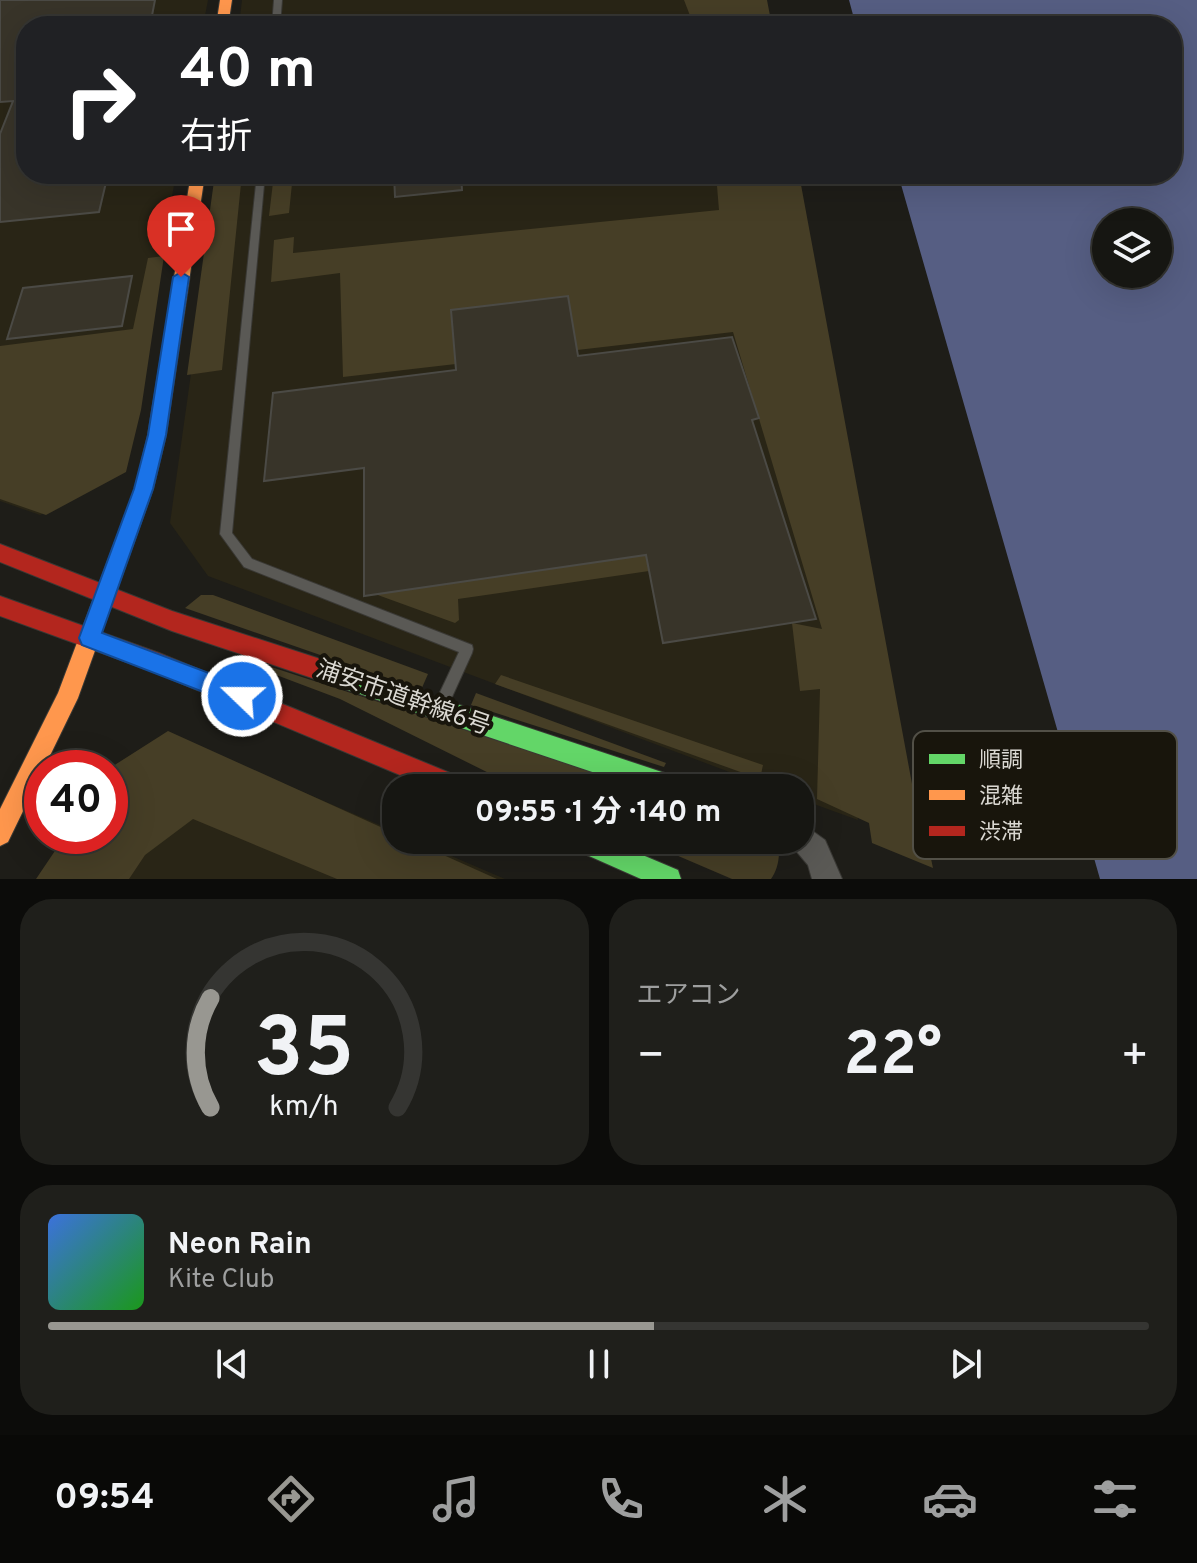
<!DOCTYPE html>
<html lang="ja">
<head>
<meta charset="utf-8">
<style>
	:root { --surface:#161612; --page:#1f1f1b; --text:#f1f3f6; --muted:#9e9f9f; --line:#353532; --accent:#989791 }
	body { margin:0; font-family:Overpass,"Noto Sans JP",sans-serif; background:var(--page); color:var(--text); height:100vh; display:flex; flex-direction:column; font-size:30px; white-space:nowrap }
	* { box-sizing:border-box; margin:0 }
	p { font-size:26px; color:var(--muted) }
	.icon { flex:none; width:44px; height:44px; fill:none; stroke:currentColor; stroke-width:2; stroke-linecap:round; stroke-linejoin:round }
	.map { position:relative; height:879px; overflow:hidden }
	.details { display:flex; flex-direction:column; gap:20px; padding:20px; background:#0c0c0a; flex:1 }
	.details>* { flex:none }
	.guide { position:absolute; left:16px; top:16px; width:1166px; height:168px; border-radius:32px; box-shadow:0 8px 32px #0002,0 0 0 2px var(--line); background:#202124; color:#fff; overflow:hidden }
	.controls { position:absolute; left:1092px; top:208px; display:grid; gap:16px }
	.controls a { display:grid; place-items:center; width:80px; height:80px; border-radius:50%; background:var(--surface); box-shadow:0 8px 32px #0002,0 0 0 2px var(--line); font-size:40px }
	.speed { position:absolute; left:24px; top:750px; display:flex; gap:16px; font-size:40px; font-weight:700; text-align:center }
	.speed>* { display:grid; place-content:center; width:104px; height:104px; border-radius:50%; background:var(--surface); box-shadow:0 8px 32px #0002,0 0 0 2px var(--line); line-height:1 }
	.speed .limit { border:12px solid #d22; background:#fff; color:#111 }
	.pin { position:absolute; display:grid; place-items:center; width:68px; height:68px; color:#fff; margin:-82px -34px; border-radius:50% 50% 50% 0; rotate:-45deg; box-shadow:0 0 8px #0007 }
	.pin .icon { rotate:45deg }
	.me { position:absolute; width:88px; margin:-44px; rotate:292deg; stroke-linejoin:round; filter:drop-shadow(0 0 6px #0008) }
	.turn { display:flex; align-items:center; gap:28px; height:168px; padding:0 32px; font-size:36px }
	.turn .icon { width:104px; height:104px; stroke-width:2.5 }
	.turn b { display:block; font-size:56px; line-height:68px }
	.big { font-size:60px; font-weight:700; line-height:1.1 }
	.details .tile { flex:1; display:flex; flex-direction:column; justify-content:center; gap:12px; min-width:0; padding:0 28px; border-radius:32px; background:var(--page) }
	.details .dial { align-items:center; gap:0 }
	.dial svg { height:208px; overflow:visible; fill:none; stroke:var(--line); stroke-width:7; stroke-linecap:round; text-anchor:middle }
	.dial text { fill:var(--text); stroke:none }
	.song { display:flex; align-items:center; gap:24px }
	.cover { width:96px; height:96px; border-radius:12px; background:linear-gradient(135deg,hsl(220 70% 55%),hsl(120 70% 35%)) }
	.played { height:8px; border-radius:4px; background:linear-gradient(90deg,var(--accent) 55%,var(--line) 55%) }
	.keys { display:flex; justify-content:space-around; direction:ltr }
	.heat { display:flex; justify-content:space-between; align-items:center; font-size:44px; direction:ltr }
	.details .tiles { flex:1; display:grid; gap:20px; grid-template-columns:1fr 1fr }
	.tile:last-child { grid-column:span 2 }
	.trip { position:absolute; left:382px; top:774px; width:432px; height:80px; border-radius:32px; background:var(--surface); box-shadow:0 8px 32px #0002,0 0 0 2px var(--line); font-weight:700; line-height:80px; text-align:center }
	.dock { display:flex; height:128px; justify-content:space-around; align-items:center; background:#090907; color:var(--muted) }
	.dock .icon { width:56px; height:56px }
	.dock .active { color:var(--accent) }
	.dock b { font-size:36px; color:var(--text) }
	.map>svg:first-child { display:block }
</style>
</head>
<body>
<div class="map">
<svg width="1197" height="879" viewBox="0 0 1197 879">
	<rect width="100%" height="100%" fill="#1e1d18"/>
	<path fill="#292516" d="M0,0h208l-5,26h-177v148h150l-53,297 -83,44 -40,-14z
		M242,0h495l4,26h-502z
		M219,174h545l73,476 21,170 -58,-21v-11h-28l-564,-212 -38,-53z
		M166,733l230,99v8h18l91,39h-466l71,-43v-68z"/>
	<path fill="#463e26" d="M684,0h83l5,26h-78z
		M602,15l31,11h-147z
		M215,174h27l-20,196 -35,5z
		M274,174h19l-4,39 -20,3z
		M716,174h83l116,626 15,2 2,12 -8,12 9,42 -61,-25 -3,-20 -52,-24 3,-110 -20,2 -8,-68 30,6 -89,-297 -390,45 -3,-104 -69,9 3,-42 20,-3 -1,16 426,-43z
		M164,256l-23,154 -15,62 -80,43 -46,-16v-153l133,-17 15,-71z
		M646,555l3,16 -191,28 1,21 -4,3 -80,-29z
		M201,595h12l215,79 -7,16 -236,-82z
		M265,665l378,123h-124l-179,-89 -77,-29z
		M501,675l262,90 -3,14 -265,-95z
		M476,693l190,70 -2,4 -193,-62z
		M168,731l228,103v6h14l87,39h-160l-144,-60 -48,36 -16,24h-93l29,-43h45v-68z
		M641,840h135c6,11 2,30 -5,39h-39z"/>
	<path fill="#565e83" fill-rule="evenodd" d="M849,0h348v879h-97l-202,-705h274v-148h-316zM1106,222h52v52h-52z"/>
	<path fill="#383429" stroke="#4b4a45" stroke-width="2" d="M0,0h155l-5,26h-124v148h82l-9,38 -99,10v-88l13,-33 -13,1z
		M394,174h67l1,16 -67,7z
		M132,276l-10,50 -115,13 16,-51z
		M568,296l10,60 154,-19 27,81 -7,2 64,199 -153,24 -17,-88 -282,41v-128l-100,13 9,-88 183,-23 -5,-60z"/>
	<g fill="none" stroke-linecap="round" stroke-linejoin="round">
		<defs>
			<path id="lane" d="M274,0h8l-2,26h-8z
				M257,174h8l-33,359 20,26 220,86 1,4 -1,4 -26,57 -5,2 -5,-2 -2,-5 25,-53 -215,-85 -24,-33z"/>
			<path id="street" d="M800,822l25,18 17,39h-30l-4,-14 -21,-25h13z"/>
			<path id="fast" d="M345,667l329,109 8,4 4,8h-46l-295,-99 -8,-4 -3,-7 3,-7z
				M567,840h40l71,30 3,9h-40l-70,-31z"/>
			<path id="slow" d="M220,0h12l-4,26h-12z
				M191,174h14l-39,261 -13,54 -75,209 -70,144 -8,4v-37l58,-116 77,-204 13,-54z"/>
			<path id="jam" d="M0,544l172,67 173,56 8,4 3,7 -3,7 -8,4 -173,-58 -172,-69z
				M0,596l159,57 308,127 4,8h-40l-274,-115 -157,-57z"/>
		</defs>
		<use href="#lane" stroke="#3a3935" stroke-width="2"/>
		<use href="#street" stroke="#3a3935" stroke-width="2"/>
		<use href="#fast" stroke="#3a3935" stroke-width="2"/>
		<use href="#slow" stroke="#3a3935" stroke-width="2"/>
		<use href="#jam" stroke="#3a3935" stroke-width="2"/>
		<use href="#lane" fill="#5a5955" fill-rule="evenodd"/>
		<use href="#street" fill="#5a5955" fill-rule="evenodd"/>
		<use href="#fast" fill="#63d668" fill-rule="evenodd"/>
		<use href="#slow" fill="#ff974d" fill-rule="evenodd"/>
		<use href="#jam" fill="#b3261e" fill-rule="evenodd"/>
	</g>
	<path fill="#1a73e8" stroke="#114b97" stroke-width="2" d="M181,272l8,5 -23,158 -13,54 -51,144 147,55 4,8 -4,8 -7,3 -160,-62 -3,-7 55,-149 14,-54 25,-158z"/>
	<g text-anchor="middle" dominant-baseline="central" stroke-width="8" stroke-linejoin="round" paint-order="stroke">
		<g font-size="24" fill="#dad8d2" stroke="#18150c">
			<text transform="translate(403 699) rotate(19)">浦安市道幹線6号</text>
		</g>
	</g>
	<rect x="913" y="731" width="264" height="128" rx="12" fill="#18150c" stroke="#525047" stroke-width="2"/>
	<rect x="929" y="754" width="36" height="10" fill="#63d668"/>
	<rect x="929" y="790" width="36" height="10" fill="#ff974d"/>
	<rect x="929" y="826" width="36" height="10" fill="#b3261e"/>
	<g font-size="22" fill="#dad8d2">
		<text x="979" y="767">順調</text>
		<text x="979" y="803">混雑</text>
		<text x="979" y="839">渋滞</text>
	</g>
</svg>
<div class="controls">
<a><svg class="icon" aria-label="layers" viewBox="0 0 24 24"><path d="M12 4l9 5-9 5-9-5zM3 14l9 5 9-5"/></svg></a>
</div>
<div class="speed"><div class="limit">40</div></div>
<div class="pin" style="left:181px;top:277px;background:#d93025"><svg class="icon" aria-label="arrive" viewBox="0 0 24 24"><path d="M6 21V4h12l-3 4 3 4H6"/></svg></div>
<svg class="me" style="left:242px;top:696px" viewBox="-20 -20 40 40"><circle r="17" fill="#1a73e8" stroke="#fff" stroke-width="3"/><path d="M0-11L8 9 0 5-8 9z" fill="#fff"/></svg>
<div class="trip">09:55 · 1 分 · 140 m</div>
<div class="guide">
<div class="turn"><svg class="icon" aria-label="right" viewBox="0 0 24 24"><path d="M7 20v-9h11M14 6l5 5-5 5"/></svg><div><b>40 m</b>右折</div></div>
</div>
</div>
<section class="details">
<div class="tiles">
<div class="tile dial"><svg viewBox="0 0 100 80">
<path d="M14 69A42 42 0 1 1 86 69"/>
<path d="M14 69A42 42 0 0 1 14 27" stroke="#989791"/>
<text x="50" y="56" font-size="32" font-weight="700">35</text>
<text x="50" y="72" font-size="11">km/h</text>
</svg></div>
<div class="tile"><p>エアコン</p>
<div class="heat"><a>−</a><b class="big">22°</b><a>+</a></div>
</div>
<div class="tile">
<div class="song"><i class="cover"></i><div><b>Neon Rain</b><p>Kite Club</p></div></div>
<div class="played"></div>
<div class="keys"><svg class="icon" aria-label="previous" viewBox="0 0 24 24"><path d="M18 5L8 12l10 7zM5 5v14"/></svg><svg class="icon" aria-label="pause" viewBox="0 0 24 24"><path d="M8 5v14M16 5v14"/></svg><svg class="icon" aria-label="next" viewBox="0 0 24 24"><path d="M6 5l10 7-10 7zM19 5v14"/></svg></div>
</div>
</div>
</section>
<nav class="dock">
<b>09:54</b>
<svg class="icon active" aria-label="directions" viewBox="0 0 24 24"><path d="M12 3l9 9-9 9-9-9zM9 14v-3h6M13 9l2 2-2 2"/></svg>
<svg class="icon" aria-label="music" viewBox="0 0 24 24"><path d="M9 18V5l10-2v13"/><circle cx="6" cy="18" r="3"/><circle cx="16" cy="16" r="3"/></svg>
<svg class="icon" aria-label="phone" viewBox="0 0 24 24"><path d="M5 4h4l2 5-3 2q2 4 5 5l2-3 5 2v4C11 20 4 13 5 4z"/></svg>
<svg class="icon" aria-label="climate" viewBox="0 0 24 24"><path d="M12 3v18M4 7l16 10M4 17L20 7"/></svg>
<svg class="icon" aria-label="car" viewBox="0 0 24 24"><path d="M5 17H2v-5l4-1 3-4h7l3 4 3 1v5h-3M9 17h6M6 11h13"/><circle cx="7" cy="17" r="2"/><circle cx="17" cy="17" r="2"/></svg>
<svg class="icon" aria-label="filters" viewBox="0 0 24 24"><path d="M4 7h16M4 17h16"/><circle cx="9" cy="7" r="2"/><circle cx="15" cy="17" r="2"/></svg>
</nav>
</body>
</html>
